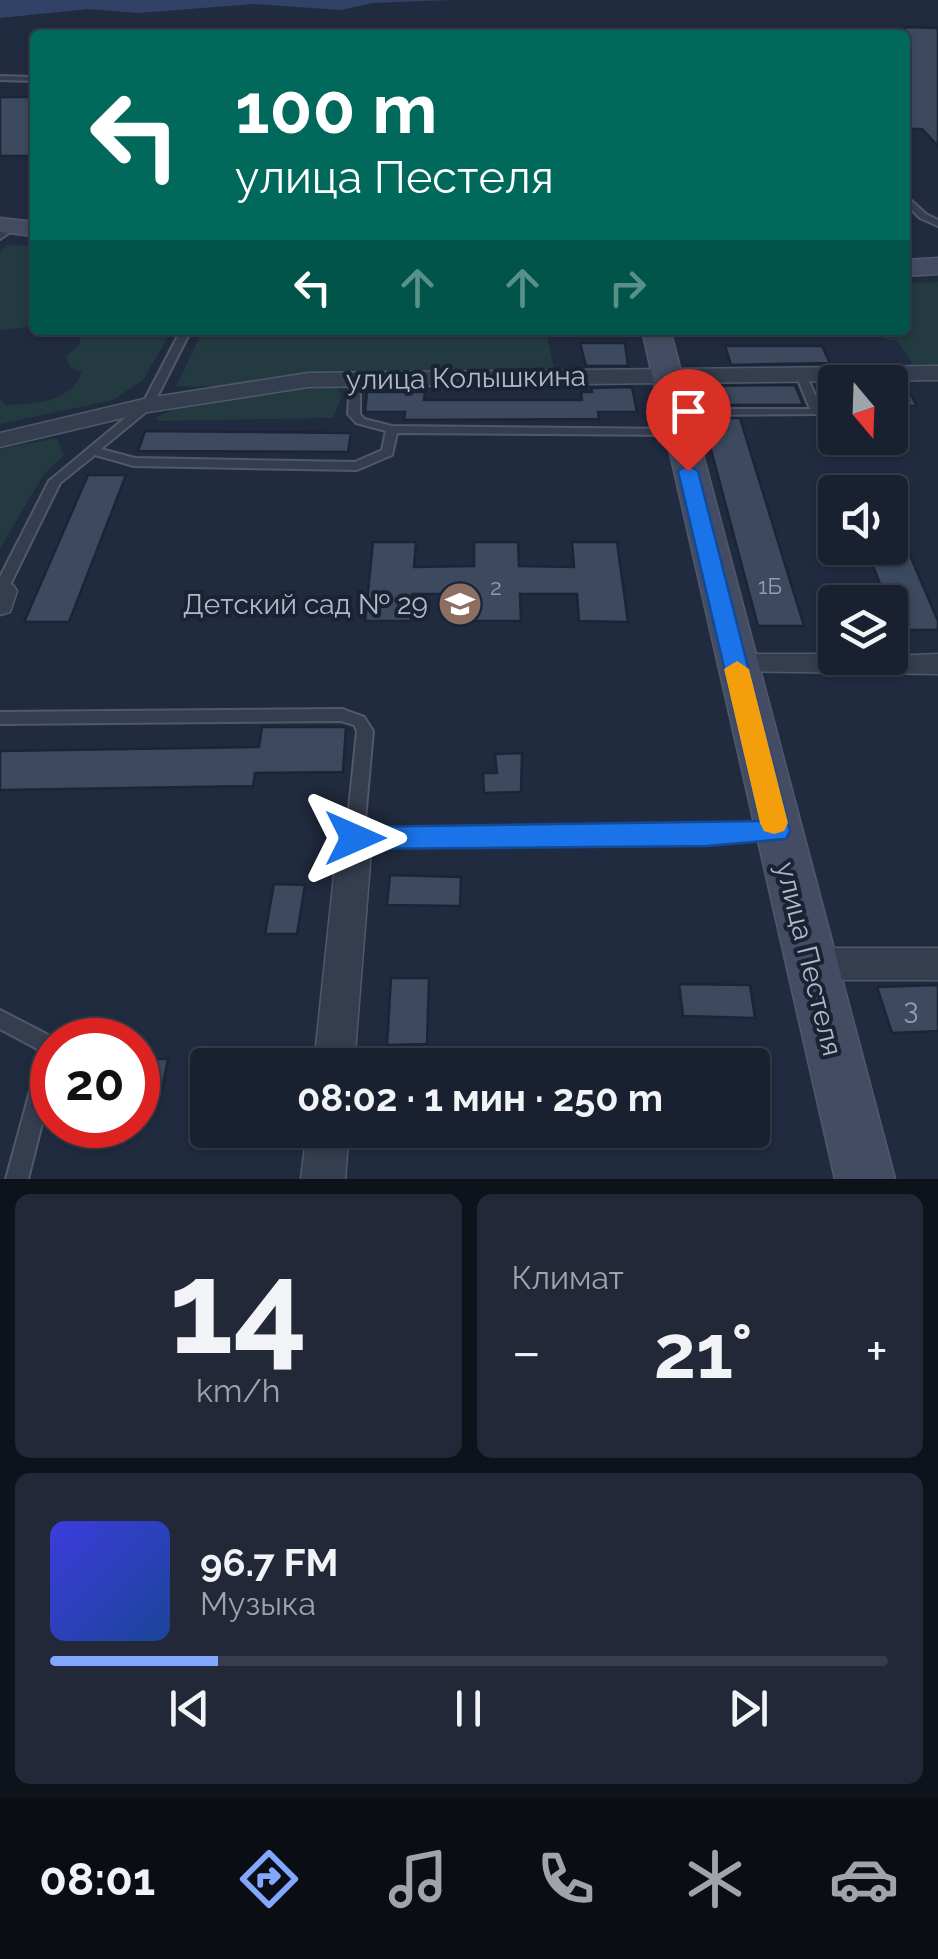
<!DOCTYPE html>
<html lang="ru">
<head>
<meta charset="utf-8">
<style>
	:root { --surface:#19202f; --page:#222837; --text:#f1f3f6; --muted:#9fa3aa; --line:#373e4b; --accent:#81a7ff }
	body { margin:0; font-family:Raleway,sans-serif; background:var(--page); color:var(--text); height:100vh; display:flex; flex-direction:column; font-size:38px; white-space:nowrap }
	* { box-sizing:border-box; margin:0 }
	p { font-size:32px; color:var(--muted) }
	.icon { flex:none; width:55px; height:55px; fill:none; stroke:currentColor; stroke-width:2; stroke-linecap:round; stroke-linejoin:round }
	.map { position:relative; height:1179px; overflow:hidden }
	.panel { display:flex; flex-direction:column; gap:15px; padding:15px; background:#0e121a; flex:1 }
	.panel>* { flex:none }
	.guide { position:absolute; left:30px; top:30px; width:880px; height:305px; border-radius:10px; box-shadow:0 2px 8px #0004,0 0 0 2px var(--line); background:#00695c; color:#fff; overflow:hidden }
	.needle { width:65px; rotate:161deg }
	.buttons { position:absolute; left:818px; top:365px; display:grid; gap:20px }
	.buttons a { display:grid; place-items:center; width:90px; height:90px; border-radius:10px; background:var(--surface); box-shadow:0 2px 8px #0004,0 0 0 2px var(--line); font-size:50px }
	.speed { position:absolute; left:30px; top:1018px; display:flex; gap:20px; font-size:50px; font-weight:700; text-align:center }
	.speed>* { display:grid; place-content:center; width:130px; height:130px; border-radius:50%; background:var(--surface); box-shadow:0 2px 8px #0004,0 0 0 2px var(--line); line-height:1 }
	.speed .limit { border:15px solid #d22; background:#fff; color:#111 }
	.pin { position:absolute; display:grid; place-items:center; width:85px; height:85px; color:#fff; margin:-102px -42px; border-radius:50% 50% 50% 0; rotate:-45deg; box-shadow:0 0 10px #0007 }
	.pin .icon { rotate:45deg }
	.me { position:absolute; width:110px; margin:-55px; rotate:90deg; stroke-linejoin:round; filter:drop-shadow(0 0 8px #0008) }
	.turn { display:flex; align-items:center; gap:35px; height:210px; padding:0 40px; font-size:45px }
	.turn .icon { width:130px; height:130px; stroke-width:2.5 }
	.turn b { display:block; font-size:70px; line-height:85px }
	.lanes { display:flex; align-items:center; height:95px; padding:0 40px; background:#0003; justify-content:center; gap:50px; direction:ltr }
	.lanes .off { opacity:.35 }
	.big { font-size:75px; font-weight:700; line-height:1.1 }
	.panel .card { flex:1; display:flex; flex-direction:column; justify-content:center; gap:15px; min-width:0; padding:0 35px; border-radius:15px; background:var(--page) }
	.panel .dial { align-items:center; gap:0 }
	.dial b { font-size:130px; line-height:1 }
	.song { display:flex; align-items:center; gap:30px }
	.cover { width:120px; height:120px; border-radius:15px; background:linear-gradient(135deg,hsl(240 70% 55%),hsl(220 70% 35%)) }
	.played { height:10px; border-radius:5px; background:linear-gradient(90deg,var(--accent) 20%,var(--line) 20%) }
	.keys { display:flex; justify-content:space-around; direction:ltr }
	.heat { display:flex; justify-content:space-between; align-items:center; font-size:55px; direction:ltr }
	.panel .tiles { flex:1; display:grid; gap:15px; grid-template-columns:1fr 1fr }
	.card:last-child { grid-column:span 2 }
	.trip { position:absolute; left:190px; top:1048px; width:580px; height:100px; border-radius:10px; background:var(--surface); box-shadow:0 2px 8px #0004,0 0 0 2px var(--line); font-weight:700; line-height:100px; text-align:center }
	.tabs { display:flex; height:160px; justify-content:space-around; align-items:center; background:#0a0d13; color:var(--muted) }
	.tabs .icon { width:70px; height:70px }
	.tabs .selected { color:var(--accent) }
	.tabs b { font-size:45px; color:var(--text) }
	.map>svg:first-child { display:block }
</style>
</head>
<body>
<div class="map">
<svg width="938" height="1179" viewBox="0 0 938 1179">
	<rect width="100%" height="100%" fill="#212b3f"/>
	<path fill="#233a40" d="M7,245l28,1v80l-35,4v-78z
		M938,282v86l-23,-1 -18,-26 -12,-2 -8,-9h28v-47z
		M69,330h103l-29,50 -30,20 -113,24v-25l6,6c31,-2 62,-1 76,-33l-12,-5 -4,-10 14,-13v-10z
		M203,330h437l1,6h-94l7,32c-80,1 -160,2 -240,8 -47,3 -91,13 -138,10z
		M337,387l5,9 -9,22 -174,3 -3,-3c46,-28 127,-26 181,-31z
		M57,438l7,17 -21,20 -43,74v-100z"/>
	<path fill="#314266" d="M0,0h451l-78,3 -32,7 -87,-6 -116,9 -50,-4 -88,9z"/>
	<path fill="#3c495f" stroke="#1c2536" stroke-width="2.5" d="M905,27l33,1v118l-16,-17h-17z
		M0,97h35v59h-35z
		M580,343h45l3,23h-42z
		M725,346h97l8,17 -99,2z
		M795,385l8,20h-97l-5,-19z
		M890,385h15l12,21h-27z
		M632,387l5,25h-39l1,7 -195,1 1,-8h-40l2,-20h58l-1,8h158l-1,-8h11l-1,-4z
		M709,418h31l64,208h-46l-52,-195h7z
		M145,431l206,2 -3,19 -210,-1z
		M88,475h38l-57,147h-45z
		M373,542h43l-2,25 60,-1v-24h44l1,24 55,1 -2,-25h45l11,80 -49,-1 -2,-27h-57l1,27h-47v-27h-62l-1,27h-46z
		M868,553h41l29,68v9h-41l-7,-28h-3z
		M262,727h84l-3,45 -88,1 -2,13 -253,4v-39l259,-4z
		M522,753l-1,39 -37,1 -1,-20h14l-2,-19z
		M390,875l71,2 -1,29 -73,-1z
		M274,884l31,1 -8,49h-32z
		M391,978h38l-2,66 -40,1z
		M679,984l71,1 5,33 -72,-2z
		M938,985v46l-46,2 -15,-46z
		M138,1059h30l-6,31h-24z"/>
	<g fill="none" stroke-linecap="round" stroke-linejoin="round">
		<defs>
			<path id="lane" d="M0,76l35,1v4l-35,-1z
				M905,195l21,19 12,6v6l-18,-8 -15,-15z
				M10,225l7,2 -17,12v-7z
				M181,330h10l-39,77 -51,42 34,9 220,4 27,-12 4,-19 -30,-8 -8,-9 2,-34 5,-3 5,3v34l4,5 28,7 287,3 6,3 -6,3 -282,-2 -5,22 -35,15 -223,-4 -39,-11 -35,28 -53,108 -7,4v-18l49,-96 94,-78z
				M801,372l5,3 17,37 -2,2 -147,1 -6,-3 6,-3h136l-14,-34z
				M342,709l22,8 9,14 -9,100 343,-3 64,-4 6,2 2,5 -2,5 -6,2 -64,4 -352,3 -6,-2 -3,-5 11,-107 -3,-6 -13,-4 -341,3v-12z
				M0,1010l58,30h-6v44l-24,95h-22l35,-128 -41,-22z"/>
			<path id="street" d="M938,366v14l-630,7 -160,25 -148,35v-14l148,-35 160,-25z
				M0,583l13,2 4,6 -7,21 -10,3z
				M735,654h100v4l103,-4v20l-213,-3 -5,-7 5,-7z
				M355,824l12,4 5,10 -18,227h-40l24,-227 5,-10z
				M810,948h128v32h-128l-13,-4 -6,-12 6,-12z
				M307,1130h42l-4,49h-44z"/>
			<path id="secondary" d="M0,218l35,4v14l-35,-4z
				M938,258v16l-33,2v-16z
				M642,330h28l225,849h-60z"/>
		</defs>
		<use href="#lane" stroke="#50586a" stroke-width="4"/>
		<use href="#street" stroke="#50586a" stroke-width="3"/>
		<use href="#secondary" stroke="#50586a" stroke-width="3"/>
		<use href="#lane" fill="#353e4f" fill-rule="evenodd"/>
		<use href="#street" fill="#353e4f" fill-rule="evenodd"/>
		<use href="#secondary" fill="#434c62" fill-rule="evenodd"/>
	</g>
	<path fill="#1a73e8" stroke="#114b97" stroke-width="2.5" d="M688,465l10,6 92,360 -4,8 -79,7 -352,3 -10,-3 -4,-8 4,-8 10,-3 405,-6 -82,-350z"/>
	<path fill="#f59e0b" d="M737,661l12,8 39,154 -4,8 -10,3 -10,-3 -4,-8 -36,-154z"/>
	<defs>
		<symbol id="school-disc" viewBox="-11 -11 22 22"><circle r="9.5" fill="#8d6e63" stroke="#1a2334"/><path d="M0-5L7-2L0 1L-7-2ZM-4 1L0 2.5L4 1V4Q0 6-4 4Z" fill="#fff"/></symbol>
	</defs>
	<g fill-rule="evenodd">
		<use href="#school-disc" x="435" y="579" width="50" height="50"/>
	</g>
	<g text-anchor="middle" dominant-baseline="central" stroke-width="8" stroke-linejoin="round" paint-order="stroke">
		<g font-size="22" fill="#949caf">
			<text x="770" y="586">1Б</text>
			<text x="496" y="587">2</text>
		</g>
		<g font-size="28" fill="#b1b8ca" stroke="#1a2334">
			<text transform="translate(466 378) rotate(-1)">улица Колышкина</text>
			<text transform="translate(809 959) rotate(76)">улица Пестеля</text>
		</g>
		<g font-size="28" fill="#b1b8ca" stroke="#1a2334" text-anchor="end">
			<text x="428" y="604">Детский сад № 29</text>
		</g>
		<g font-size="28" fill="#949caf">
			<text x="911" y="1009">3</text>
		</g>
	</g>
</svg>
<div class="buttons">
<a><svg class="needle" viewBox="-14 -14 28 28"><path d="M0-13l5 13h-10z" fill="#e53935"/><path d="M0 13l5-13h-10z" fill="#9fa3aa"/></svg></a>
<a><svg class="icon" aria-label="sound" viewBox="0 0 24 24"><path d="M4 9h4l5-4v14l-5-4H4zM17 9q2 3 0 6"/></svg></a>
<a><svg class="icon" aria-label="layers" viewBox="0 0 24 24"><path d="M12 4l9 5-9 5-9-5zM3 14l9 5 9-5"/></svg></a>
</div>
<div class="speed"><div class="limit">20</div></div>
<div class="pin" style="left:688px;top:471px;background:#d93025"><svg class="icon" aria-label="arrive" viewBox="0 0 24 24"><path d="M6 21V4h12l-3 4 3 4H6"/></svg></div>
<svg class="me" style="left:355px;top:838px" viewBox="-20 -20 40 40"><path d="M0-17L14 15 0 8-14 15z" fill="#1a73e8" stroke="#fff" stroke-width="4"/></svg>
<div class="trip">08:02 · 1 мин · 250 m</div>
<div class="guide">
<div class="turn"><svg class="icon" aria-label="left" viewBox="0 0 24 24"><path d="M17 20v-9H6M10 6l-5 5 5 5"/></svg><div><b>100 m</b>улица Пестеля</div></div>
<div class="lanes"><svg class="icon" aria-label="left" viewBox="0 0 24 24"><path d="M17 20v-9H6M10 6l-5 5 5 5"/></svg><svg class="icon off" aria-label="ahead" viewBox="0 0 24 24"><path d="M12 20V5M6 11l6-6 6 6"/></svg><svg class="icon off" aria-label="ahead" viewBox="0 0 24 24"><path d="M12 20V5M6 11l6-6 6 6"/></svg><svg class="icon off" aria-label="right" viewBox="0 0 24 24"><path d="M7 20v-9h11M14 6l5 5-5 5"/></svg></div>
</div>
</div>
<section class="panel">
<div class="tiles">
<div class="card dial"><b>14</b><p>km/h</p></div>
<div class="card"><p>Климат</p>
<div class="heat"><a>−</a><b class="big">21°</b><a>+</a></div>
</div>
<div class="card">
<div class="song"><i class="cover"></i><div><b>96.7 FM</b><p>Музыка</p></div></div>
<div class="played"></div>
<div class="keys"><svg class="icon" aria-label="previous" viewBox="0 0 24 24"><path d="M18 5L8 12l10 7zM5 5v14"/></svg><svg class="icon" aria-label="pause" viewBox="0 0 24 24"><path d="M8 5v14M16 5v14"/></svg><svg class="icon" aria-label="next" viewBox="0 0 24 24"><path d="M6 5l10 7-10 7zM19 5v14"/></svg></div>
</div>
</div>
</section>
<nav class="tabs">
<b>08:01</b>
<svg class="icon selected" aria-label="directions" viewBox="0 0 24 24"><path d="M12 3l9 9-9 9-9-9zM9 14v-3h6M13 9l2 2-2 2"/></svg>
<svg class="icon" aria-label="music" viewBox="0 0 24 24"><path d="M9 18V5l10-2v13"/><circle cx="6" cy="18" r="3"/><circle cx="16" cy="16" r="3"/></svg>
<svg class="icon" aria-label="phone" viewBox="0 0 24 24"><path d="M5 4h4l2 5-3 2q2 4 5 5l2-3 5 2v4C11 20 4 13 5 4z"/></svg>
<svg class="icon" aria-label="climate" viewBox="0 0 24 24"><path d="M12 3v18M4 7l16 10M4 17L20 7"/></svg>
<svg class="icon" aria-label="car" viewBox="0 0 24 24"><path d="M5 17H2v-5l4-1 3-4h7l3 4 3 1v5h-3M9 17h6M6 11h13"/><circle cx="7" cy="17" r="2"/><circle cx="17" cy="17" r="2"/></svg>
</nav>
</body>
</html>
